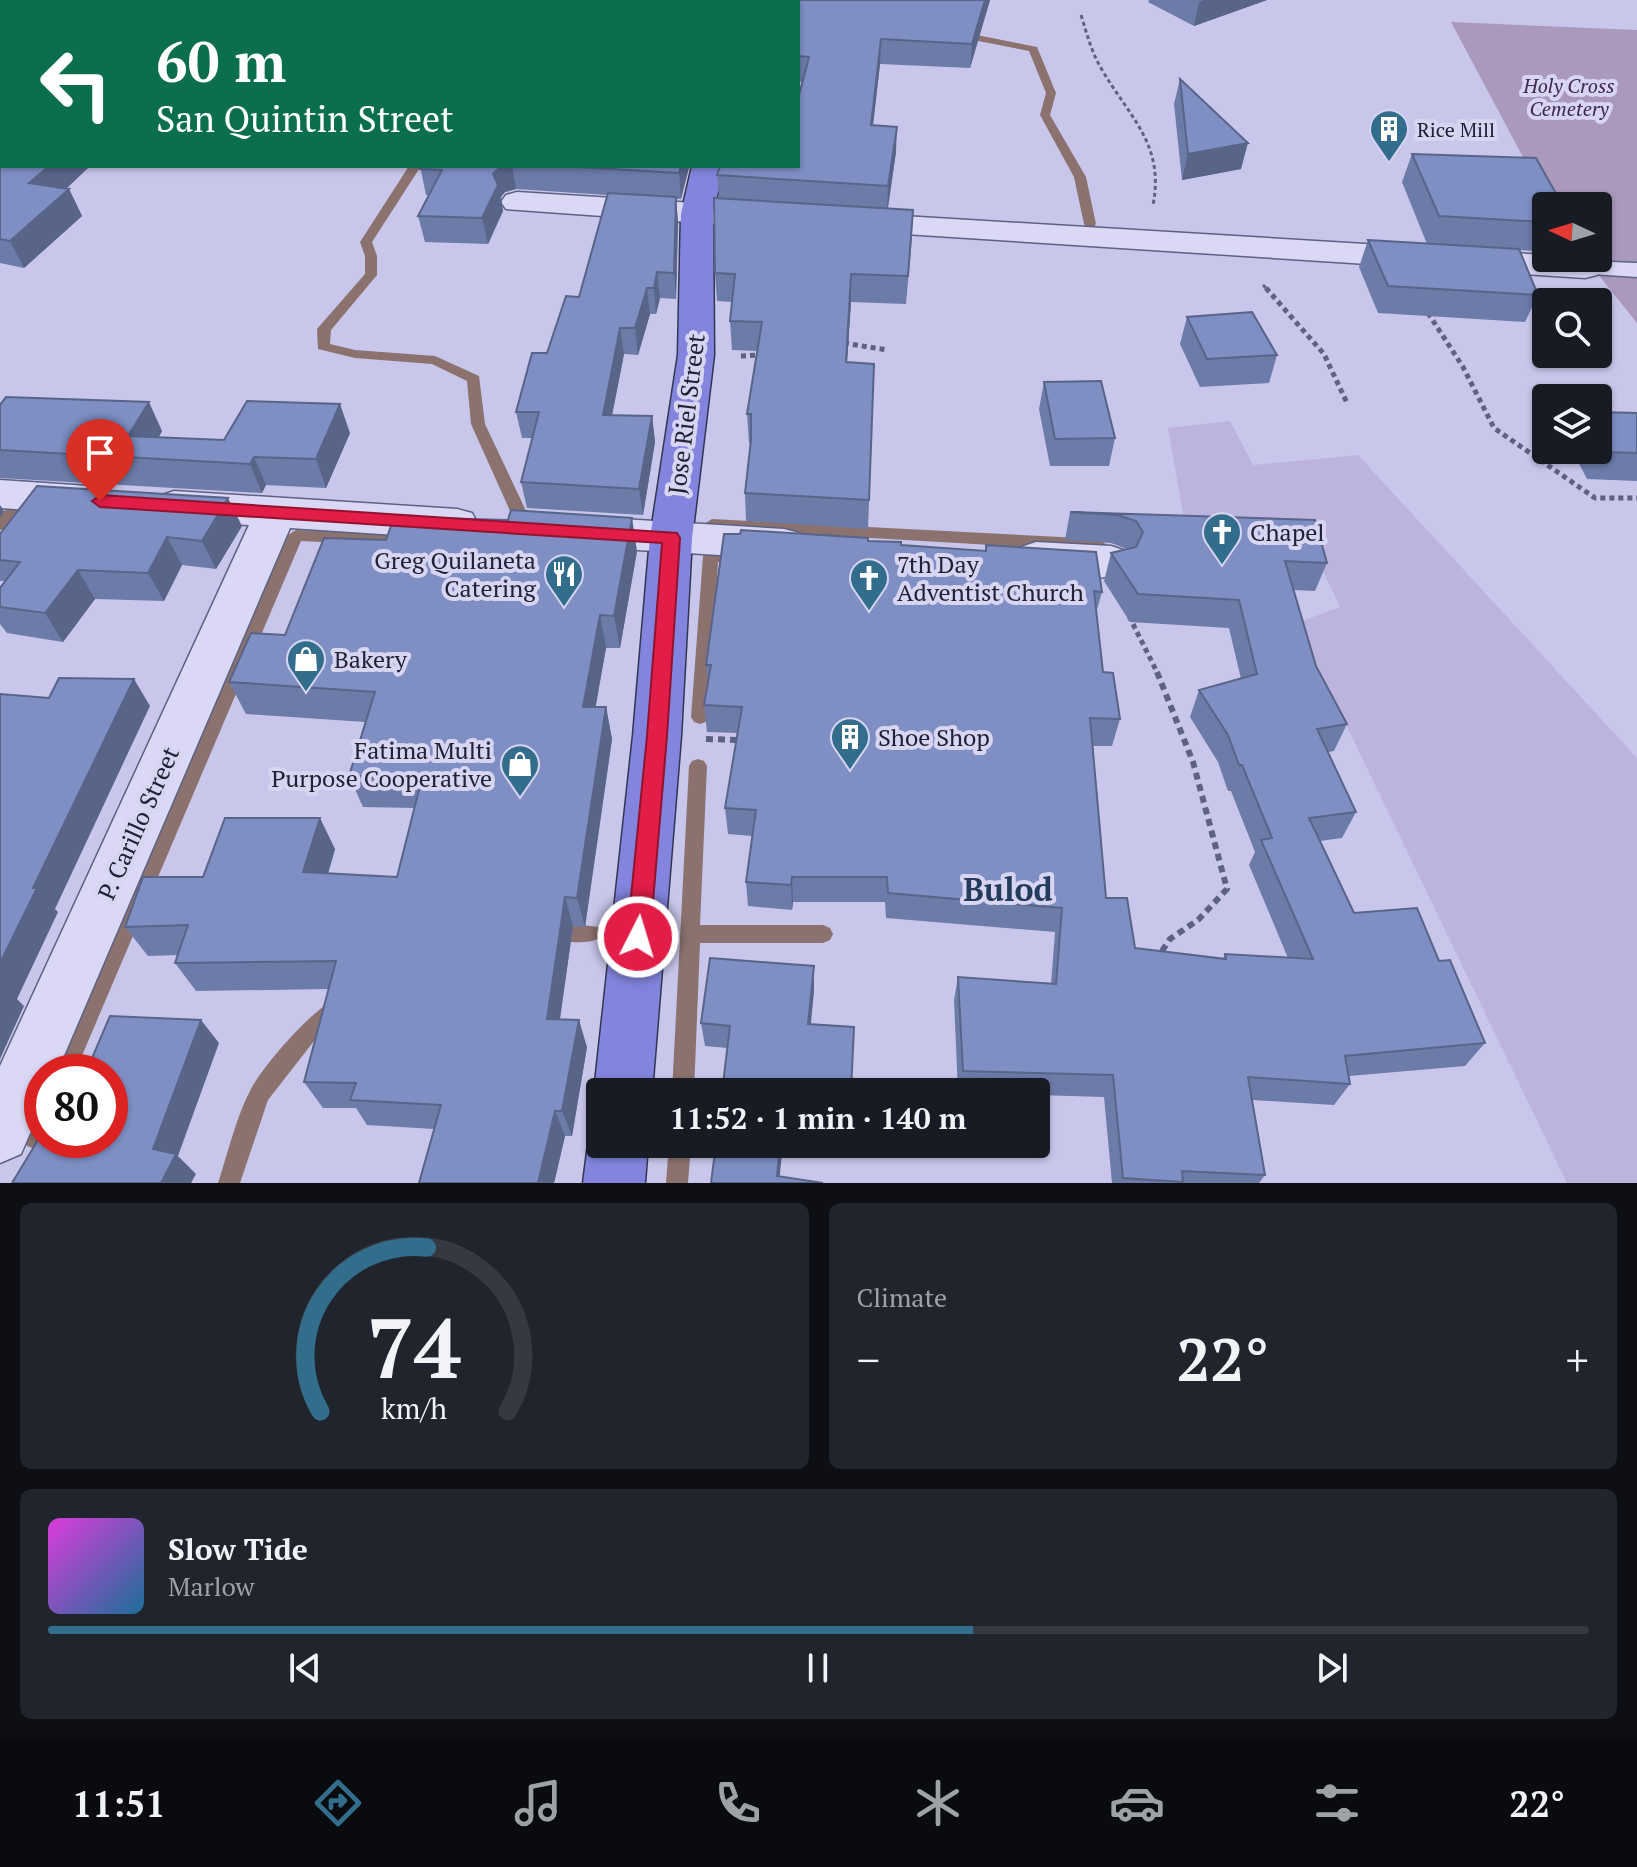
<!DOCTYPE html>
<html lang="en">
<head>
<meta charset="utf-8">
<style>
	:root { --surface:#171b24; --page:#20242c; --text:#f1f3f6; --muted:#9ea1a6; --line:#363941; --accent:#336d8c }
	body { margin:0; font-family:"PT Serif",serif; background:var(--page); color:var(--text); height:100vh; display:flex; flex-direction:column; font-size:30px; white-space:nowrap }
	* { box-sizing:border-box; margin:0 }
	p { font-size:26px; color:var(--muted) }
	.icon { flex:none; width:44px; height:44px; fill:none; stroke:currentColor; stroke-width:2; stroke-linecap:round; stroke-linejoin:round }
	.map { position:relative; height:1183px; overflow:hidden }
	.panel { display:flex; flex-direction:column; gap:20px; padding:20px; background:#0d0f14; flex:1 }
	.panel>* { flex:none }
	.banner { position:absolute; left:0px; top:0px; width:800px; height:168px; box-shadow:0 2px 6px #0004; background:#0b6e4f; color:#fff; overflow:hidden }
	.needle { width:52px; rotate:274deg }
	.buttons { position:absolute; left:1532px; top:192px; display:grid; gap:16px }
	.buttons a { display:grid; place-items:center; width:80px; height:80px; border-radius:8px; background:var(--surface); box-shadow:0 2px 6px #0004; font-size:40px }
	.speed { position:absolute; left:24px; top:1054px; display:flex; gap:16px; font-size:40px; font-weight:700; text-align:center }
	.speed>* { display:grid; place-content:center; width:104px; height:104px; border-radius:50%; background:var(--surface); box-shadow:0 2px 6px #0004; line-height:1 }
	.speed .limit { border:12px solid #d22; background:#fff; color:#111 }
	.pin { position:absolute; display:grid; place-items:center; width:68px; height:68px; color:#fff; margin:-82px -34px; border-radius:50% 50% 50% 0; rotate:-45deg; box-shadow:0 0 8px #0007 }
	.pin .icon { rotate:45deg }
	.me { position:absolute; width:88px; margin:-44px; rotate:5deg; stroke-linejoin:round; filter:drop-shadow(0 0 6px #0008) }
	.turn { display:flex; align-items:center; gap:28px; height:168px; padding:0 24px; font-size:36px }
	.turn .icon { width:104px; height:104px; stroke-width:2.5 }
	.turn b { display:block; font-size:56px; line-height:68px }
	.big { font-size:60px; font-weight:600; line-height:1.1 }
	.panel .tile { flex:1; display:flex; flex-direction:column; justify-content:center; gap:12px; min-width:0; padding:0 28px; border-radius:12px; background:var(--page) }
	.panel .dial { align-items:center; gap:0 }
	.dial svg { height:208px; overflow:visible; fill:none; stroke:var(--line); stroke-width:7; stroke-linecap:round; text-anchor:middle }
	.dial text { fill:var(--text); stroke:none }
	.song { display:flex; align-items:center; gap:24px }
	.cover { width:96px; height:96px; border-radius:12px; background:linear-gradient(135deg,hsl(300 70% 55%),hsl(200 70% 35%)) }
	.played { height:8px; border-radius:4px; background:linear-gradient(90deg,var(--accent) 60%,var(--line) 60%) }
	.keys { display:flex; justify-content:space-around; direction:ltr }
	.heat { display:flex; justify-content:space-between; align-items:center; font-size:44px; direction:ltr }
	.panel .tiles { flex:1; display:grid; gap:20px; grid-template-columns:1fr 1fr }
	.tile:last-child { grid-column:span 2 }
	.trip { position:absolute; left:586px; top:1078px; width:464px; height:80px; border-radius:8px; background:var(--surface); box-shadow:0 2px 6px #0004; font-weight:600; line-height:80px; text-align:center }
	.menu { display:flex; height:128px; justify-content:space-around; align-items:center; background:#090b0e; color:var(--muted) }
	.menu .icon { width:56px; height:56px }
	.menu .active { color:var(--accent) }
	.menu b { font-size:36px; color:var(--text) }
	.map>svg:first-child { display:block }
</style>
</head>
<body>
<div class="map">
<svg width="1637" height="1183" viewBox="0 0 1637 1183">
	<rect width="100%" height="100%" fill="#c8c6ea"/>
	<path fill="#bcb4df" d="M1230,421l23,44 105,-10 279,303v425h-70l-270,-560 43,-16 -30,-64 -124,-13 -18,-102z"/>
	<path fill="#aa99bd" d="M1451,22l186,8v293l-52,-65h13v-52h-49z"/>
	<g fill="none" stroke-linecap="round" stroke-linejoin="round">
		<path fill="#8b726e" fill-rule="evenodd" d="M957,31l80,16 19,46 -6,22 36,62 10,47 -2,3h-8l-2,-3 -10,-47 -34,-62 6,-22 -17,-42 -76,-15v-4z
			M409,166h12l-49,76 5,14v19l-46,55 -1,14 25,6 80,6 44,20 6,48 42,89 -3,4 -5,1 -8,-5 -40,-89 -4,-43 -35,-17 -77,-6 -37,-9 -1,-20 48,-55v-18l-5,-14z
			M10,507l8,5 -13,17 -5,1v-16z
			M712,519l387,20 8,6 -8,6 -387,-22 -8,-5z
			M296,530l109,4 8,6 -8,6 -104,-5 -226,531h-22l235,-537z
			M711,550l28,2 8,6 -8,6 -21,-2 -9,155 -3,5 -6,2 -6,-2 -3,-5 12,-161z
			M698,759l6,2 3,5 -7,159h123l7,3 3,6 -3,6 -7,3h-123l-6,149h-22l17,-326 3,-5z
			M553,921l45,6 3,6 -3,6c-14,6 -38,3 -52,-3l-3,-6 3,-6z
			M336,999l7,3 3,7 -3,7 -29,25 -46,59 -28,83h-22c10,-30 18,-66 33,-94 12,-23 61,-80 85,-90z
			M42,1112v28h3l-2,6 -8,3 -8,-3 -3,-8 10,-23z
			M669,1144h22l-3,39h-22z"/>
		<path fill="#bea8a7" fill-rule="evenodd" d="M0,0h28l2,2h-28v18z
			M461,0h56l1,2h-56z"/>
		<defs>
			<path id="service" d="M1585,261l52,2v14l-60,-4 -4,-5 4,-5z"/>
			<path id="minor" d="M517,192l225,14 12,3 4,7 -4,7 -12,3 -236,-17 -5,-7 5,-7z
				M854,213l692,42v3l51,3 5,7 -5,7 -12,3 -743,-48 -5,-7 5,-7z
				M0,480l89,6 15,4 6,10 -6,10 -15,4 -89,-6z
				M174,491l283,18 15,4 6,11 -6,11 -15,4 -167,-11 -233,544h-15v34l-21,48 -21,9v-97l249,-541 -75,-4 -15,-5 -6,-10 6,-10z
				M573,516l211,13 15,4 6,11 -6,11 -15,4 -211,-13 -15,-4 -6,-11 6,-11z
				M1036,542l75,4 15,5 7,11 -7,11c-30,9 -75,5 -105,-4l-7,-11 7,-11z"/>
			<path id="trunk" d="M692,166h32l-11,48 1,141 -22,183 -11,198 -29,356h-52v16l-6,-16 39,-356 17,-198 28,-183 3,-141z
				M600,1121v23h48l-3,39h-62l5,-39z"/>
		</defs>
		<use href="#service" stroke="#5d6183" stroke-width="3"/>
		<use href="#minor" stroke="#5d6183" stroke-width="3"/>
		<use href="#trunk" stroke="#313751" stroke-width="3"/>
		<path stroke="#5d6183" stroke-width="3" stroke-dasharray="4 3" stroke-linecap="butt" d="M1081,15c6,19 10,36 20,53 28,49 64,76 52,137
			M1263,285l5,5"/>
		<path stroke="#5d6183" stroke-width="5" stroke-dasharray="5 4" stroke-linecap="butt" d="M1266,288l58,66 23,49
			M1428,313l35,54 31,61 101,70h42
			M844,343l43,7
			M741,356l21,-1
			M1129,616l29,58"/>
		<path stroke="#5d6183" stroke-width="6" stroke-dasharray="7 5" stroke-linecap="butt" d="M1157,672l36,90 34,127 -29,31 -28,19 -10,15
			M706,739l34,1"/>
		<use href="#service" fill="#dad8f5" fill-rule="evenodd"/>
		<use href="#minor" fill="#dad8f5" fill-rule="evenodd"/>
		<use href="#trunk" fill="#8284dd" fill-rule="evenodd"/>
	</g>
	<path fill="#6d7ba9" d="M990,0l-20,68 -90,-4 -7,61 23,27 -8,57 24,29 -6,66 -55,-2 -4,60 27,2 -6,165 -122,-8 -1,-28 6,-50h-2l-2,-29 11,-63 -26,-1 -2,-29 2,-19 -15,-1 -2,-28 4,-75 -2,-23 81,-9 4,-84 -4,-1v-79z
		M1149,0h118l-73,26 -46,-24z
		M0,19l2,147h88l-24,23h3l13,27 -58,52 -24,-5z
		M1180,79l61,90 -59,11 -8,-76z
		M1412,154l134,52v46l-27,-2 19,45 -13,27 -147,-9 -19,-46 9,-27 59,4 -25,-62z
		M420,166h268l-7,33h-5l2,24 -2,76 -16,-1 -4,16h-6l-12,41 -14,-1 -12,61 40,1 3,26 -12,73 -116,-7 -6,-26 11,-44h-10l-6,-26 31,-59 32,-56 28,-102 -91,-6 -11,3 -4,5 2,14 -15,33 -63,-2 -7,-26 11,-21h-3z
		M1187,317l90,38 -8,28 -69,4 -20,-43z
		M1044,382l71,56 -6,28h-59l-11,-57z
		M0,405l162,26 -3,6 65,3 126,-7 -24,55 -60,-3 -4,8 -262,-15z
		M1598,412l39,1v68l-50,-2 -15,-29h26z
		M1070,512l245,8 12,43 -12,28 -22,-1 23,76 31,58 -13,27 -6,1 28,60 -14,26 -22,3 34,72 85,48 46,82 -20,23 -116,10 1,8 -16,21 -82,-5 13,75 -6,8h-147l-8,-86 -68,-2v-3h-78l-4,-92 4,-23 93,7 4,-52 -169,-14 -1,-16h-92l-1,8 -44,-4 -2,-24 6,-46 -24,-2 -3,-26 12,-75 -30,-1 -3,-27 4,-22 -2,-18 162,-124 33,4 201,47 -6,21 7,59 17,47 -8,27h-19l13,152 29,50 88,11 2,-5 63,4 -39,-93 6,-13 -24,-61h-3l-10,-29 -28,-45 9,-27 42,-11 -12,-51 -99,-6 -26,-41 7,-28 16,-4 -16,-6 -46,-3z
		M242,526l-26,43 -34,-4 -18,36 -69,-2 -32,43 -56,-9 -7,-9v-36l5,-7h-5v-47z
		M637,551l-17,97h-14l-11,59h11l6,32 -27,188 -12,-1 -13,93 27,28 -15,89h-7l-11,47h-135l15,-54 -67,-4 -11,-17h-33l-19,-26 25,-93 -133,2 -21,-28 2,-8 -29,1 -23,-29 78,-50 132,-28 -7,24 69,4 18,-69 -52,-1 -14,-31 16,-54 -119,-8 -17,-32 56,-47z
		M814,990l-3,34 40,68h-129l6,-44 -23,-2 -4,-23z"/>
	<path fill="#596489" d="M985,0h5l-20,68 2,-24z
		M1204,0h63l-73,26 5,-24z
		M881,39l-1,25 -10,87 1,-26z
		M897,127l-1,25 -9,60 1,-26z
		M1248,143l-7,26 -59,11 6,-26z
		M49,166h41l-47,44 -14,-27z
		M500,166h12l4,23 -11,3 -4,5 2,14 -15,33 -6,-26 11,-44z
		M681,166h7l1,2 -8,31 -2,-26z
		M69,189l13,27 -58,52 -14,-27z
		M676,197l2,26 -2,76 -2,-26z
		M657,272l3,26 -4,16 -2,-26z
		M851,274v28l-6,89 1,-29z
		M647,288l3,26 -12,41 -3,-27z
		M620,328l4,26 -17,87 -4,-26z
		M149,402l13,29 -15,27 -19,-22z
		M340,404l10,29 -24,55 -10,-29z
		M652,416l3,26 -12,73 -4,-26z
		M254,457l12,28 -4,8 -12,-29z
		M228,498l14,28 -26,43 -14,-28z
		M0,505l4,6 -4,7z
		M632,518l5,33 -17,97 -6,-32z
		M167,537l15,28 -18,36 -16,-28z
		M78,570l17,29 -32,43 -18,-29z
		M600,615l6,33 -16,91 -7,-32z
		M134,679l16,27 -95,203 3,3 -41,87 7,7 -24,53v-96l33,-75z
		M606,707l6,32 -27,188 -8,-29z
		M320,818l15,31 -15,53 -17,-30z
		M792,877l1,25 -1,8 -1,-25z
		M565,897l8,29 -17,120 -9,-27z
		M814,966v24l-6,57v-23z
		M201,1020l18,23 -41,113 18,18 -5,9h-30l-8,-34z
		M579,1020l8,27 -15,89 -10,-25z
		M555,1111l10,25 -11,47h-16z
		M780,1144h3l-4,39 -2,-7z"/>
	<path fill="#7f8fc4" stroke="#596489" stroke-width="2" d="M27,0h109l20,2h-131z
		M598,0h387l-13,44 -91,-5 -10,86 26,2 -9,59 -171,-11 3,-9h78v-67l11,-42 -11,-1v-54h-201z
		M2,17v149h47l-20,17 40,6 -59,52 -10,-2v-220z
		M1180,79l68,64 -60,11z
		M1412,154l124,4 27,48h-17v16l-107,-6z
		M420,166h81l-8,8 5,11 -16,33 -64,-2 24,-46 -22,-1z
		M558,166h123l-2,7z
		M608,193l68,4 -2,76 -17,-1 -3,16h-7l-12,40h-15l-17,87 49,1 -13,73 -118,-7 18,-70h-23l16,-59h15l19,-57 13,1z
		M714,198l199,12 -5,66 -57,-2 -5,88 28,2 -5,136 -124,-7 6,-53v-26h-4l15,-92 -32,-1 5,-47 -20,-1z
		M1368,240l151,9 19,46 -150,-9z
		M1252,312l25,43 -70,4 -20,-42z
		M1101,381l14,57 -60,1 -11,-57z
		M6,397l143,5 -21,34 96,4 23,-39 93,3 -24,55 -62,-2 -4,7 -250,-14v-45z
		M1598,412l39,1v40l-34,-1 -5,-10z
		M37,486l191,12 -26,43 -35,-4 -19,36 -70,-3 -33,43 -45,-6v-19l20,-26 -20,-2v-26z
		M511,510l121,8 -18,98 -14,-1 -17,92h23l-29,191 -12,-1 -18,122 32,1 -17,91h-7l-17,72h-119l22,-78 -91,-5 6,-17 -52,-1 32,-121 -161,2 13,-38 -63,2 18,-50h60l22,-59h95l-17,54 94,5 25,-99 -73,-2 26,-84 -146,-10 22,-49 34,2 39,-97 62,2 7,-20 41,2 1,-4 73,2z
		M1070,512l245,8 12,43 -42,-2 31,105 31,58 -30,5 39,83 -47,6 45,95 63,-5 22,53 11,-1 35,83 -140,13 5,28 -102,-7 17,98 -83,-4 1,11 -60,-4 -10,-103 -150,-4 -5,-94 98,7 6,-76 -174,-15 -1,-16h-95l-1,8 -45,-3 10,-72 -31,-2 17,-101 -38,-2 7,-40h-5l18,-131h16l1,-4 127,8v3l33,1v3l85,6v-6l110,7 6,40 -8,-1 9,81 10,1 7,46 -30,-1 16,180h21l8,50 91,11 -1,-5 88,5 -52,-119 11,-2 -30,-73h-3l-11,-30 -29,-45 58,-16 -18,-74 -101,-6 -27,-41 25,-6 7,-15 -7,-11 -18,-6z
		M59,678l75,1 -101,209h4l-37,75v-269l49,4z
		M710,958l104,8 -6,58 46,3 -3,65 -65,-7 -1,7h-63l8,-66 -29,-3z
		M110,1016l91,4 -48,129 23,5 -15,29h-149l29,-48 1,1v4h68v-68h-24z
		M716,1144h64l-3,32 46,7h-112z"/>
	<path fill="#e11d48" stroke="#92132f" stroke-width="2" d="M100,495l577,38 3,5 -13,198 -17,201 -4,7 -8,3 -8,-3 -3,-7 20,-201 15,-193 -562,-36 -8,-6z"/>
	<defs>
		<symbol id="building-pin" viewBox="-11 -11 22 30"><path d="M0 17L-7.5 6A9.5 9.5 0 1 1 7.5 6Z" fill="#336d8c" stroke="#d7d5f2"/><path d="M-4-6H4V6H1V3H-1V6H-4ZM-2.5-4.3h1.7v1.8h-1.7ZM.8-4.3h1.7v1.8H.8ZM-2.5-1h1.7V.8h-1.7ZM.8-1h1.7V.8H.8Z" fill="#fff"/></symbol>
		<symbol id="church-pin" viewBox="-11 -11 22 30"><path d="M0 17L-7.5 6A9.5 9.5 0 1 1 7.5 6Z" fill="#336d8c" stroke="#d7d5f2"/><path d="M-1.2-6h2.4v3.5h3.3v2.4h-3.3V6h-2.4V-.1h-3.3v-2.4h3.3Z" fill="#fff"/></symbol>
		<symbol id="restaurant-pin" viewBox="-11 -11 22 30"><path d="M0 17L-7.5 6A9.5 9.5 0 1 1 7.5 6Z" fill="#336d8c" stroke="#d7d5f2"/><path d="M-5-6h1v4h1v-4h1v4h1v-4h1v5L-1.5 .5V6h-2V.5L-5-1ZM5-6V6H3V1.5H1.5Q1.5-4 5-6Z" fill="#fff"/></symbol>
		<symbol id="shop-pin" viewBox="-11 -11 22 30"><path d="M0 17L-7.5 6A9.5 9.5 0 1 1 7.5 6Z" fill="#336d8c" stroke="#d7d5f2"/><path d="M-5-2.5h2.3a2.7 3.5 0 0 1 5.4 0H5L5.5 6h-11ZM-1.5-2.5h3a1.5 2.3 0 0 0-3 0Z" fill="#fff"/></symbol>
	</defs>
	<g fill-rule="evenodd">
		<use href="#building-pin" x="1367" y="107" width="44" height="60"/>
		<use href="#church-pin" x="1200" y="510" width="44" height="60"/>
		<use href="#restaurant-pin" x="542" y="552" width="44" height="60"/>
		<use href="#church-pin" x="847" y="556" width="44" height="60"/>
		<use href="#shop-pin" x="284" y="637" width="44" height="60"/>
		<use href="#building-pin" x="828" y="715" width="44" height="60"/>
		<use href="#shop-pin" x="498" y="742" width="44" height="60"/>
	</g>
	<g text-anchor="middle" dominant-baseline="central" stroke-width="8" stroke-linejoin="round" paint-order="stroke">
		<g font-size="20" font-style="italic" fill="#40284f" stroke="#d7d5f2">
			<text x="1569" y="85">Holy Cross<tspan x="1569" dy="23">Cemetery</tspan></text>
		</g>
		<g font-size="20" fill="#202335" stroke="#d7d5f2" text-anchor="start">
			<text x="1417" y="129">Rice Mill</text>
		</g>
		<g font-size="24" fill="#202335" stroke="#d7d5f2">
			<text transform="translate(686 414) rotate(-83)">Jose Riel Street</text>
			<text transform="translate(138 823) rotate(-66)">P. Carillo Street</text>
		</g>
		<g font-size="24" fill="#202335" stroke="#d7d5f2" text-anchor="start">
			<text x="1250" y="532">Chapel</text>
			<text x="536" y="560" text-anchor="end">Greg Quilaneta<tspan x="536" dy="28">Catering</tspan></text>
			<text x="897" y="564">7th Day<tspan x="897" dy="28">Adventist Church</tspan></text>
			<text x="334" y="659">Bakery</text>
			<text x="878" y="737">Shoe Shop</text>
			<text x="492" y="750" text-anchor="end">Fatima Multi<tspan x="492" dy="28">Purpose Cooperative</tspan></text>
		</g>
		<g font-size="32" font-weight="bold" fill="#233c5d" stroke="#d7d5f2">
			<text x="1008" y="889">Bulod</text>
		</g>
	</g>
</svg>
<div class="buttons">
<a><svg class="needle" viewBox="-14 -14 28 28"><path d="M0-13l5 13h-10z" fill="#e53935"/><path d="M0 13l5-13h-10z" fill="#9ea1a6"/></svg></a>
<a><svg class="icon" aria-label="search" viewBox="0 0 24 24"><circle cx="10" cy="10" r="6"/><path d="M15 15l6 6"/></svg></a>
<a><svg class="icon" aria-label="layers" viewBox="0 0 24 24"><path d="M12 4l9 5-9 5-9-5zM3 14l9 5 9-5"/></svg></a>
</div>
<div class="speed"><div class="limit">80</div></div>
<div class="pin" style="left:100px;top:501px;background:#d93025"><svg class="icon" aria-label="arrive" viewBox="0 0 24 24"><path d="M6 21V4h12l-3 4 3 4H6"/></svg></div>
<svg class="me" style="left:638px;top:937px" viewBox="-20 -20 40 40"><circle r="17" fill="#e11d48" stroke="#fff" stroke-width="3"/><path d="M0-11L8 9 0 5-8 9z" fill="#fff"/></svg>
<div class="trip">11:52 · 1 min · 140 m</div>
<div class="banner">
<div class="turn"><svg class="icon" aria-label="left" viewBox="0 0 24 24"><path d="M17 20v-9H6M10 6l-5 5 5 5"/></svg><div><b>60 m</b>San Quintin Street</div></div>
</div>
</div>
<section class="panel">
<div class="tiles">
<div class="tile dial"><svg viewBox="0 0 100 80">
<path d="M14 69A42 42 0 1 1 86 69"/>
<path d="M14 69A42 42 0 0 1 55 6" stroke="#336d8c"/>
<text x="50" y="56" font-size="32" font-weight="700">74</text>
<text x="50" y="72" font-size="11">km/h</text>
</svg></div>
<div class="tile"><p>Climate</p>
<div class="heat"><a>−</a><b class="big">22°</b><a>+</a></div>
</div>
<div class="tile">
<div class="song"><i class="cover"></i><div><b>Slow Tide</b><p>Marlow</p></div></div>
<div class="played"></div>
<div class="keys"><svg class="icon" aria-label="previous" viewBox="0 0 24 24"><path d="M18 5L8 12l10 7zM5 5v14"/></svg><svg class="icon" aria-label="pause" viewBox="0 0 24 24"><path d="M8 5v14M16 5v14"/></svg><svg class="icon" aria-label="next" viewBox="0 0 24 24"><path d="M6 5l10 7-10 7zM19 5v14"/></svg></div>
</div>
</div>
</section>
<nav class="menu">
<b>11:51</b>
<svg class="icon active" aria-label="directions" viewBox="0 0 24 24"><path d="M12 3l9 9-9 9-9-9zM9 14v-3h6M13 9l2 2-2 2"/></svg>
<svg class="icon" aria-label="music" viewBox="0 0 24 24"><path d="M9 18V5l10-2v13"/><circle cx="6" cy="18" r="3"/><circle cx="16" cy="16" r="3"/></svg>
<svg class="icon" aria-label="phone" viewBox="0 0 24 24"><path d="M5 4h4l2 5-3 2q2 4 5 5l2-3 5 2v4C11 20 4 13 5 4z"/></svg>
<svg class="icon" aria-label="climate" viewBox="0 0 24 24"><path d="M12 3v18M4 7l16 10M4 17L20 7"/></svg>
<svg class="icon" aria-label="car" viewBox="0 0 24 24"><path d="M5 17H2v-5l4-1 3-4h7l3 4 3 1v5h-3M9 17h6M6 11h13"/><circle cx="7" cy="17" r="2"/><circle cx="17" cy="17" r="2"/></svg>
<svg class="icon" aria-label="filters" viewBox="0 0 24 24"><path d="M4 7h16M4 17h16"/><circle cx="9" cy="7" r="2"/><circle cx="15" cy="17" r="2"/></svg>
<b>22°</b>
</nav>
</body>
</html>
